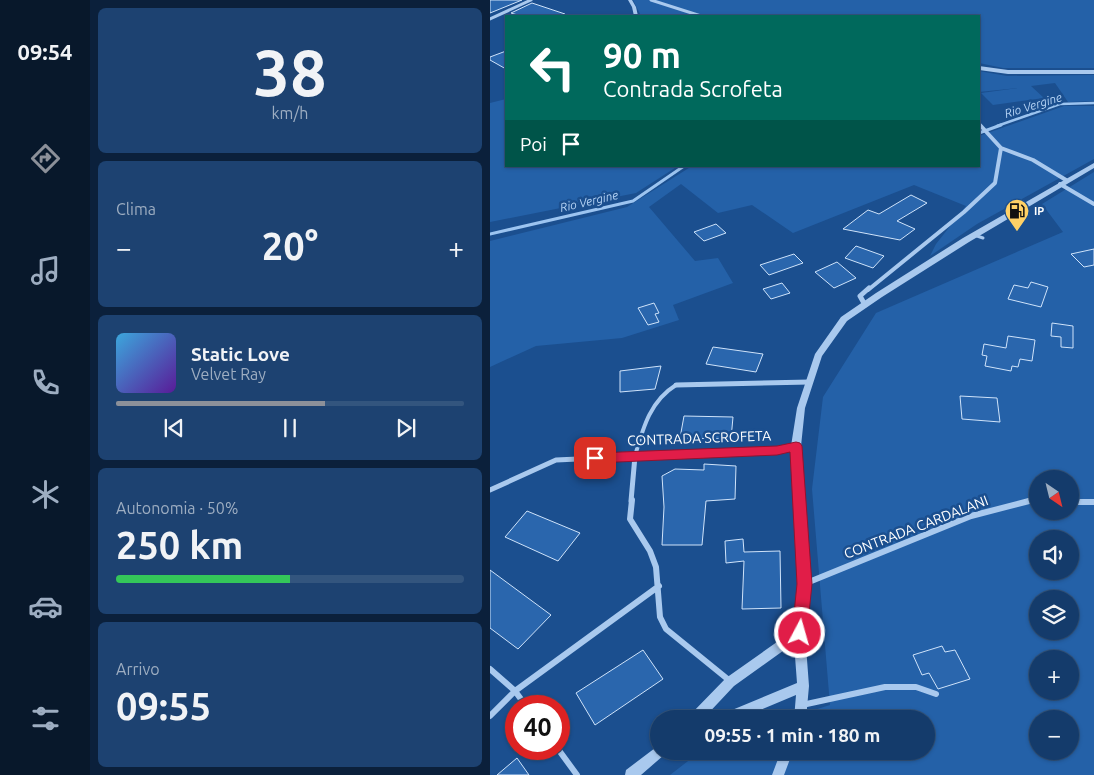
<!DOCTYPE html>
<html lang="it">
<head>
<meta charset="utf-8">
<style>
	:root { --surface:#143b6b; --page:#1d4271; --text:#f1f3f6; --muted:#9dadc1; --line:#33557e; --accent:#8c9099 }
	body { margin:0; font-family:Ubuntu,sans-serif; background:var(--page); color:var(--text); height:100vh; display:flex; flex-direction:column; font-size:19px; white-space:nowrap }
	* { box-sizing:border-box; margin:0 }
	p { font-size:16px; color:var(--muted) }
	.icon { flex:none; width:28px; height:28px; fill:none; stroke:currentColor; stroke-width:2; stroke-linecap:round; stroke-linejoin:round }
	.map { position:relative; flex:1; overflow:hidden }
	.drawer { display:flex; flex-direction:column; gap:8px; padding:8px; background:#0b203b; width:400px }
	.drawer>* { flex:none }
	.guide { position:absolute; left:15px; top:15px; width:475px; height:152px; border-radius:0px; box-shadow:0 1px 4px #0004,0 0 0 1px var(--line); background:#00695c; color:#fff; overflow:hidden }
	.needle { width:32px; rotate:145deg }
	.buttons { position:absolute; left:539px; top:470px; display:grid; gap:10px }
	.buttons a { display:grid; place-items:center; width:50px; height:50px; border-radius:50%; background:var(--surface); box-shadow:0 1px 4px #0004,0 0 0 1px var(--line); font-size:25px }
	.speed { position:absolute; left:15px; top:695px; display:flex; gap:10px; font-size:25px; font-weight:700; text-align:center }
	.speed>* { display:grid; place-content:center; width:65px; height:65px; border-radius:50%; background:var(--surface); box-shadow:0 1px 4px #0004,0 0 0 1px var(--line); line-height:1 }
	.speed .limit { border:8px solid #d22; background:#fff; color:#111 }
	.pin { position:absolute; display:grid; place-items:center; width:42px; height:42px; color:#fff; margin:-21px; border-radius:10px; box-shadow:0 2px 8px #0006 }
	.me { position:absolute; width:55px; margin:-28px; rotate:6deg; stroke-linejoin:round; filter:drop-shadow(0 0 4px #0008) }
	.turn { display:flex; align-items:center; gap:18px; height:105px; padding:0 15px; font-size:22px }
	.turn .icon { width:65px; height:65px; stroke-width:2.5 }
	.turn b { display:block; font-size:35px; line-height:42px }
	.then { display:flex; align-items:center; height:48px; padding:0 15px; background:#0003; gap:10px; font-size:19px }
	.big { font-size:38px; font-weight:700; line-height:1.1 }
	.drawer .tile { flex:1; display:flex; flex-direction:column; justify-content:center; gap:8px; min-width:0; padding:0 18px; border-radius:8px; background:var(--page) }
	.drawer .dial { align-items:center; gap:0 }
	.dial b { font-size:65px; line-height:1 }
	.song { display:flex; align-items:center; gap:15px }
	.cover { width:60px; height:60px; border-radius:8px; background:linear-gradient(135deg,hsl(200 70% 55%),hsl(270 70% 35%)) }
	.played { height:5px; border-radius:2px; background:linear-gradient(90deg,var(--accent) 60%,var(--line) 60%) }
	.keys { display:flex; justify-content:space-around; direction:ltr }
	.heat { display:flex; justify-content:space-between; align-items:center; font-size:28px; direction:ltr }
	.charge { height:8px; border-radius:4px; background:linear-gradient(90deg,#34c759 50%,var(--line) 0) }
	.trip { position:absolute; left:160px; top:710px; width:285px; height:50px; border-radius:25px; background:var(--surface); box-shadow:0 1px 4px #0004,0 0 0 1px var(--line); font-weight:700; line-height:50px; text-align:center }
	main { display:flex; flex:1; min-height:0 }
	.dock { display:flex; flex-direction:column; width:90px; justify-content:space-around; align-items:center; background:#08182b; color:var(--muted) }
	.dock .icon { width:35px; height:35px }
	.dock .active { color:var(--accent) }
	.dock b { font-size:22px; color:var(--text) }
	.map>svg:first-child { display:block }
</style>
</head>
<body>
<main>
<nav class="dock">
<b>09:54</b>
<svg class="icon active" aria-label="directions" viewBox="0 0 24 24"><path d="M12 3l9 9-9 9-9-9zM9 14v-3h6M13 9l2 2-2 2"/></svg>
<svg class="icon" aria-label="music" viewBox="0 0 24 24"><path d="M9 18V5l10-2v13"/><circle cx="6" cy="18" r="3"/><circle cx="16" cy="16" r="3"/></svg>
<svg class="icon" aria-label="phone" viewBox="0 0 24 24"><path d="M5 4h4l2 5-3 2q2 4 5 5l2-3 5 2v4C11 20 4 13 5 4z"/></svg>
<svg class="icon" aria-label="climate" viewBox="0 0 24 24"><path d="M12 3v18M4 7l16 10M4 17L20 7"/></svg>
<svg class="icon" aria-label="car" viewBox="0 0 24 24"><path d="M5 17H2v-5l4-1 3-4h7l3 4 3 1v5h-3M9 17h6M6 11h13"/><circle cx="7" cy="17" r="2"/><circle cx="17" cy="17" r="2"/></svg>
<svg class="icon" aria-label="filters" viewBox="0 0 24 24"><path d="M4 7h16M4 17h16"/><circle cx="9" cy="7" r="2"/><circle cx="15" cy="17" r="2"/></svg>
</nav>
<section class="drawer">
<div class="tile dial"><b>38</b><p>km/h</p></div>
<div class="tile"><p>Clima</p>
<div class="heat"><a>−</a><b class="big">20°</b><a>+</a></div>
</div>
<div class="tile">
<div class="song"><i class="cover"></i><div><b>Static Love</b><p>Velvet Ray</p></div></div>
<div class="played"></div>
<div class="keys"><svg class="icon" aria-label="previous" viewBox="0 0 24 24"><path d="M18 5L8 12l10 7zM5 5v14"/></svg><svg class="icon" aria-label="pause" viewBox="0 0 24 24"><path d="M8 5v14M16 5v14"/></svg><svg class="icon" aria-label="next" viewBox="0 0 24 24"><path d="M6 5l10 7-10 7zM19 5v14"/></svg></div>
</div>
<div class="tile"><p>Autonomia · 50%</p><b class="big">250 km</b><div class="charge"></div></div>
<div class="tile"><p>Arrivo</p><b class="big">09:55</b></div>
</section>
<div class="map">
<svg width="604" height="775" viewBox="0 0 604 775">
	<rect width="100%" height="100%" fill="#1b4f8f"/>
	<path fill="#2461a8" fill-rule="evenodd" d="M143,0h461v68h-91l-24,-5v-47h-338z
		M489,71l28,5 87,-1v26l-26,1 -13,-19 -24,3 13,12 -51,7 -12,-12 37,-5 -39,4z
		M16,99v67h172l-42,27 -146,29v-119z
		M574,106h30v53l-117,65 -47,32 6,-12 30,-38 -52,-21 -121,48 -41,-28 -34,8 -37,-29 -32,23 46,54 23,-3 15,25 -60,22 6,15 -57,18 -86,8 -46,21v-126l137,-34 65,-41h287v-30z
		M604,172v603h-424l31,-24h225v-32h-140l44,-14 -18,-216 11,-92 53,-84 187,-81 -21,-28zM548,479h32v32h-32zM548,539h32v32h-32zM548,599h32v32h-32zM548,659h32v32h-32zM548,719h32v32h-32z"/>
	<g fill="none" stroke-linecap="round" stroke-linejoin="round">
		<path stroke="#9cc4f0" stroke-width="2.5" d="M507,126l63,-22 34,-1"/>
		<path stroke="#9cc4f0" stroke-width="3" d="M489,133l22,-8
			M0,234l143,-33 51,-35"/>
	</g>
	<path fill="#2a66ad" stroke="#cfe3fa" d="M0,0h32l-32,13z
		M42,3l33,11v2h-44l-10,-3z
		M16,51v18l-16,-9v-3z
		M421,195l16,8 -30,18 18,8 -15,11 -57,-11 25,-19 11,4z
		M226,224l10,9 -22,8 -10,-9z
		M366,246l28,10 -11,12 -28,-10z
		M604,249v16l-10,2 -13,-13z
		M304,254l9,9 -34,12 -9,-10z
		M347,262l19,16 -22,10 -19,-16z
		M541,282l17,5 -7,20 -33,-8 6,-14 14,3z
		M292,283l8,10 -19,6 -8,-10z
		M164,303l5,10 -4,1 4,8 -11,3 -10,-17z
		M562,323l21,3v22l-12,-1v-10l-10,-1z
		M518,336l27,4 -3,21 -12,-2 -2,8 -6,-1 -1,5 -26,-5 2,-10 -5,-1 2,-11 22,4z
		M223,347l50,7 -7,18 -50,-8z
		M171,366l-6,23 -35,3v-21z
		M470,396l37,2 3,24 -38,-3z
		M194,416l49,1 -2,22 -51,-1z
		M214,464l32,2 -1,33 -29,2 -4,44h-40l2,-38 -2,-31 13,-7 29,1z
		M37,511l53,22 -22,28 -53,-24z
		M253,539l1,13 36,-1 1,57 -39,1 2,-48 -18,2 -1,-22z
		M0,570l61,45 -33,34 -28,-21z
		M452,646l3,6 10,-2 15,29 -32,10 -9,-16 -7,2 -9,-20z
		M153,650l20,29 -68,46 -19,-32z
		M27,758l12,17h-32z"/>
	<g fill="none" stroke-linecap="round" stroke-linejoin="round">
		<path stroke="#a9c9ee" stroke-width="3" d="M484,235l9,3"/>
		<path stroke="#a9c9ee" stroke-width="4" d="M145,456c8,-28 15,-55 41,-71"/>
		<path stroke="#a9c9ee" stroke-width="3" d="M161,0l50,16
			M0,19l41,-19
			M489,124l2,2"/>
		<path stroke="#a9c9ee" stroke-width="4" d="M511,148l32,12 33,20
			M570,184l34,20
			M378,290l96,-78 31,-29 6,-35 -21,-23"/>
		<path stroke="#a9c9ee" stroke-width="5" d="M375,305l-5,-9 9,-8
			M186,385l134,-3
			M0,490l66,-30 221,-10 19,-4
			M141,501l4,-45
			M538,501h10"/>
		<path stroke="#a9c9ee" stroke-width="6" d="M142,500l-2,19 20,32 6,16 4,50 6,12 64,52
			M580,502h24
			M314,584l167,-68 58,-15h9
			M0,669l25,22 11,15
			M312,705l83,-18h31l20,7
			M0,716l25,-25 144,-105
			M68,749l19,26"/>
		<path fill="#a9c9ee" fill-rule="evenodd" d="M138,0h4l4,7 2,9h-4l-2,-9z
			M489,66l29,4h86v4h-86l-29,-4z
			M604,163v5l-125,74 -87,55 -35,24 -25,35 -17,52 -4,38 8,138 -4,49 4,53 -3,33h-12l2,-24 -57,24h-21l2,-4 77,-32 -3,-40 -60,43 -31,33h-15l2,-4 36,-37 68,-48 5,-46 -8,-138 6,-38 18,-54 26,-37 35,-24 87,-55z
			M169,745v6h7l-2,4 -23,20h-16l1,-5z
			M291,751h12l-9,24h-12z"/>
	</g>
	<path fill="#e11d48" stroke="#92132f" d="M306,442l4,1 2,3 10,138 -5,49 -2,5 -5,2 -6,-2 -2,-5 5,-49 -7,-132 -13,3 -182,8 -4,-2 -2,-3 2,-3 4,-2 182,-7z"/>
	<defs>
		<symbol id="fuel-pin" viewBox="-11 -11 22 30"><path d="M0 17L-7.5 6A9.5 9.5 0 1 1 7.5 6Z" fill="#ffd166" stroke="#1b4f8f"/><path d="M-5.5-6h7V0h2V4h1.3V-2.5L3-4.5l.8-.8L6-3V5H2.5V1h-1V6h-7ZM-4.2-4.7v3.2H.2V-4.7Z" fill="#111"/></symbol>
	</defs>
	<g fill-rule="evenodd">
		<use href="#fuel-pin" x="513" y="197" width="28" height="38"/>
	</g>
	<g text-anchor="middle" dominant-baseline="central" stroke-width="5" stroke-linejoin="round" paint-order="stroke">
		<g font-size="11" font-weight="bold" fill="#fff" stroke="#1b4f8f" text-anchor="start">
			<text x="544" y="211">IP</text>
		</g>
		<g font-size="12" font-style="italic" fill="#b5d3f5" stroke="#1b4f8f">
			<text transform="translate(543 105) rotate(-17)">Rio Vergine</text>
			<text transform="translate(99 201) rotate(-13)">Rio Vergine</text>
		</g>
		<g font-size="14" fill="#fff" stroke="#1b4f8f">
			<text transform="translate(209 438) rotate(-2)">CONTRADA SCROFETA</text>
			<text transform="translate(426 527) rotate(-21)">CONTRADA CARDALANI</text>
		</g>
	</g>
</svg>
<div class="buttons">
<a><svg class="needle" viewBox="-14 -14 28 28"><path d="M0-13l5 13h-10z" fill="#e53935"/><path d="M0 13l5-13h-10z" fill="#9dadc1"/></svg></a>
<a><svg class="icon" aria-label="sound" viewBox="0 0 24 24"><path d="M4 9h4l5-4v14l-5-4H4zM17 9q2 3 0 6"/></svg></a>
<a><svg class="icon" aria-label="layers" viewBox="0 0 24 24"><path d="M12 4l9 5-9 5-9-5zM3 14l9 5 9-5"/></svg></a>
<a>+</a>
<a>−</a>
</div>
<div class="speed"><div class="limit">40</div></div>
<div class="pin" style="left:105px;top:458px;background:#d93025"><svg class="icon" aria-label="arrive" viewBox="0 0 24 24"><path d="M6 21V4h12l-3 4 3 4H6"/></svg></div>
<svg class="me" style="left:310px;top:633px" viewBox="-20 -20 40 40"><circle r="17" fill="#e11d48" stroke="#fff" stroke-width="3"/><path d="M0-11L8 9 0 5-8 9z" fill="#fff"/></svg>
<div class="trip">09:55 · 1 min · 180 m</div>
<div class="guide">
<div class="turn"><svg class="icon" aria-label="left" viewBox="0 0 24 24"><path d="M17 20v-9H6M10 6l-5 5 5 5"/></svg><div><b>90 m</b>Contrada Scrofeta</div></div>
<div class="then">Poi<svg class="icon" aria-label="arrive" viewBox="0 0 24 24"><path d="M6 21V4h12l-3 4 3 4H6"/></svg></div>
</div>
</div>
</main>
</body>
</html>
